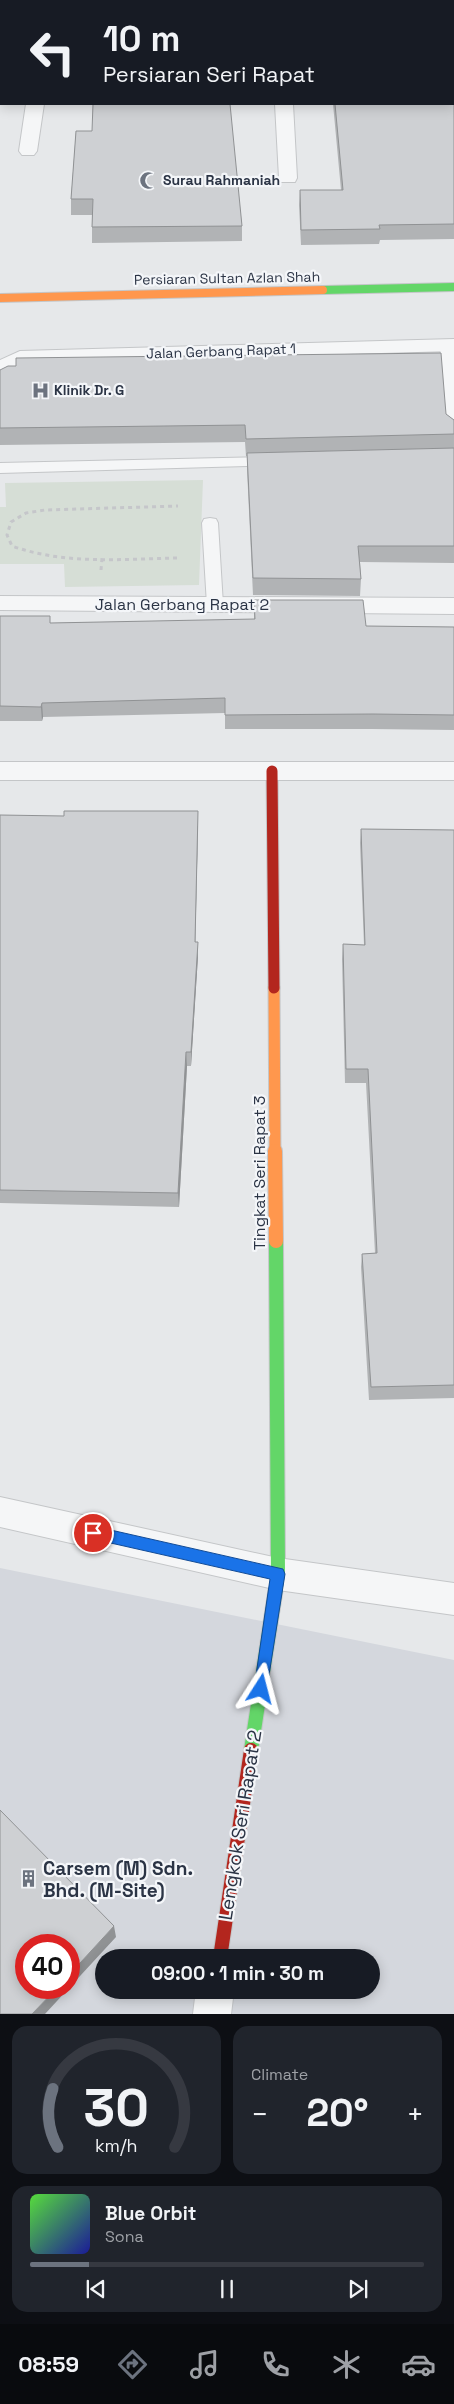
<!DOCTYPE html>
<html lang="en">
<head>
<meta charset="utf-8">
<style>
	:root { --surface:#171b24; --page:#20242c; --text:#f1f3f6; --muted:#9ea1a6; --line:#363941; --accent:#6c737f }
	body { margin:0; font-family:"Space Grotesk",sans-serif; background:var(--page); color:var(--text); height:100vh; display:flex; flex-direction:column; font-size:19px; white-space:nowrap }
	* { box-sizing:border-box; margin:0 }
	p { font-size:16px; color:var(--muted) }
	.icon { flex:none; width:28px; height:28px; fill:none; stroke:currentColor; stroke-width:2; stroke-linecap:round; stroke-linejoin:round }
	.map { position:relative; height:2014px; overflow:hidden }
	.details { display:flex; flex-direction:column; gap:12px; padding:12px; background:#0d0f14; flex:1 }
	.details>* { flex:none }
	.guide { position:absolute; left:0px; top:0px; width:455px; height:105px; box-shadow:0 2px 12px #0003; background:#171b24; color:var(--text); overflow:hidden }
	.speed { position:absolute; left:15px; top:1934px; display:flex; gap:10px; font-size:25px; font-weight:700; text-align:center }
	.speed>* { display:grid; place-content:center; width:65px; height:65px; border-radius:50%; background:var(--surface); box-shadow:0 2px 12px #0003; line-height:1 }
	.speed .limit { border:8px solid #d22; background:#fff; color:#111 }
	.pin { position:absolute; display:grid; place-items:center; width:42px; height:42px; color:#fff; margin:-21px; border:2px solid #fff; border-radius:50%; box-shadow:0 1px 5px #0007 }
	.me { position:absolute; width:55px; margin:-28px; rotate:9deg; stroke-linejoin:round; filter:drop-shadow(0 0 4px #0008) }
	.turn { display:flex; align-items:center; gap:18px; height:105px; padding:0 20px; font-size:22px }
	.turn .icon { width:65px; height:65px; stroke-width:2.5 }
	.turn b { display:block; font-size:35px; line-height:42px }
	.big { font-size:38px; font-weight:700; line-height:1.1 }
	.details .widget { flex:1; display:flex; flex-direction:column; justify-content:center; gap:8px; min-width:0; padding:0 18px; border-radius:15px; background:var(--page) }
	.details .dial { align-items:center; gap:0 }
	.dial svg { height:130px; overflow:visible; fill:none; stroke:var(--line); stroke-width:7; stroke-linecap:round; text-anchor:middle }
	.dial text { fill:var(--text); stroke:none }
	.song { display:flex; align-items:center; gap:15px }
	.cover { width:60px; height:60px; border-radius:8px; background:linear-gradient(135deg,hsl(110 70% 55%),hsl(240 70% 35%)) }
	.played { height:5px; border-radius:2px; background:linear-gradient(90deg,var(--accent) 15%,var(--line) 15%) }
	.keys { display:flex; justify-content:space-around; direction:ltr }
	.heat { display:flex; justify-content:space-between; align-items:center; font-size:28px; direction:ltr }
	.details .tiles { flex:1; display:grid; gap:12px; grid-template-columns:1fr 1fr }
	.widget:last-child { grid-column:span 2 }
	.trip { position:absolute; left:95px; top:1949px; width:285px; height:50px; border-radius:25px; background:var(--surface); box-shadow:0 2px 12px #0003; font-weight:700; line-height:50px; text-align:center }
	.dock { display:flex; height:80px; justify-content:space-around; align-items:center; background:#090b0e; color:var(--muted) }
	.dock .icon { width:35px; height:35px }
	.dock .current { color:var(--accent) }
	.dock b { font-size:22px; color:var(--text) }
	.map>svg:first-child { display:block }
</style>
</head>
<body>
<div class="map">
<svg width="454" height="2014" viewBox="0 0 454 2014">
	<rect width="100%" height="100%" fill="#e6e8ea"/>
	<path fill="#d4d7dd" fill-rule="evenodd" d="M0,1568l454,92v354h-454zM26,1945h43v43h-43zM104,1958h267v32h-267z"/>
	<path fill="#d6ded6" d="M203,480l-4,105 -134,2 -1,-23h-64v-57h6l-1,-24z"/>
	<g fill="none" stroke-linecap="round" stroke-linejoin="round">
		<defs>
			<path id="lane" d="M447,341l7,3v92l-8,-5 -6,-86z
				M273,457l8,5 -2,3 -279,8v-10z
				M210,518l6,1 2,4 5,82 -2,4h-12l-2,-4 -5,-82 2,-4z"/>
			<path id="street" d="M26,0h17v1h-17z
				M264,0h16v1h-16z
				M26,104h18l-7,47 -3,4h-12l-3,-4z
				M275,104h18l4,74 -2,4h-14l-2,-4z
				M454,339v12l-430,12 -12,8 -5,12 -7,2v-25l20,-9z
				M0,596l454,2v16l-454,-4z
				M0,762h454v18h-454z
				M0,1497l278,61 176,25v32l-176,-25 -278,-63z
				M196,1990h38l-3,24h-38z"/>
			<path id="fast-far1" d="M323,290l131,-3"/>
			<path id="fast" d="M251,1750l27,-176 -2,-333"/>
			<path id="slow-far2" d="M0,298l323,-8"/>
			<path id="slow-far1" d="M274,988l1,164"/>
			<path id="slow" d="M275,1151l1,90"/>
			<path id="jam-far1" d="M272,771l2,217"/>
			<path id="jam" d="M220,1958l31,-208"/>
		</defs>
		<use href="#lane" stroke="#c4c6c8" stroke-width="2"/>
		<use href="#street" stroke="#c4c6c8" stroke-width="2"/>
		<use href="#fast-far1" stroke="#c4c6c8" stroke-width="10"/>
		<use href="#fast" stroke="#c4c6c8" stroke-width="16"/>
		<use href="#slow-far2" stroke="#c4c6c8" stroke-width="10"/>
		<use href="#slow-far1" stroke="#c4c6c8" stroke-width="13"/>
		<use href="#slow" stroke="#c4c6c8" stroke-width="16"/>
		<use href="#jam-far1" stroke="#c4c6c8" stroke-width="13"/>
		<use href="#jam" stroke="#c4c6c8" stroke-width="16"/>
		<path stroke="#c5c6ca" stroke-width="3" stroke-dasharray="4 4" stroke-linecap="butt" d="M177,558c-55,1 -112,7 -165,-12l-5,-11 4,-13 15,-9 19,-3 133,-4
			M101,570l1,-12"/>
		<use href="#lane" fill="#f5f6f7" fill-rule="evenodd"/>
		<use href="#street" fill="#f5f6f7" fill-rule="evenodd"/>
		<use href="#fast-far1" stroke="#63d668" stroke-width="8"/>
		<use href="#fast" stroke="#63d668" stroke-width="14"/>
		<use href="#slow-far2" stroke="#ff974d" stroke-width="8"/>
		<use href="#slow-far1" stroke="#ff974d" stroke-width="11"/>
		<use href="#slow" stroke="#ff974d" stroke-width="14"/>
		<use href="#jam-far1" stroke="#b3261e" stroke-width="11"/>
		<use href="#jam" stroke="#b3261e" stroke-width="14"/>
	</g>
	<path fill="#b1b3b5" d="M86,0h133v1h-132z
		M324,0h130v239l-74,1 -1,4 -78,1 -2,-40 1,-15h41l-8,-86h121v-103h-130z
		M76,131l166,95v15l-150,2v-28h-21v-16z
		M0,370l446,44 8,6v143l-94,-1 1,17 -1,17 -107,-1 -6,-126v-13h-1l-1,-14 -245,3z
		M254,600l112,26 88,1v103l-82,-1h-147v-16l-182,4 -1,4h-42v-105l51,7 203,-3z
		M0,815l198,11 -3,116 3,14 -7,110h-4l-8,141 -179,-4z
		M361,829l93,1v568l-85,2 -8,-133 1,-13 13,-1 -9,-170h-21l-3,-124 1,-15 21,1 -4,-102z"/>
	<path fill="#909294" d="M42,703l1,14 -1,4 -1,-14z
		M198,811v15l-3,130v-14z
		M198,942v14l-7,110v-14z
		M186,1052l1,14 -8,141 -1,-14z
		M114,1926l2,11 -71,77h-13l25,-26h12v-13z"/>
	<path fill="#ced0d3" stroke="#909294" d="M94,0h125v1h-125z
		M326,0h128v224l-75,1 1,4 -79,1 -1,-40h43l-8,-86h119v-103h-128z
		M93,104h137l12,122 -150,1 1,-28h-22l5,-68h16z
		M441,353l5,61 8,6v14l-208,5 -1,-14 -245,3v-58l8,-4h8v-8z
		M454,448v98h-96l3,33 -108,-1 -6,-125z
		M254,600h109l3,26 88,1v88l-81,-1 -148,1v-17l-183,5 -1,4 -41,-1v-90h50v7l205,-4z
		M64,811h134l-3,131h3l-7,110h-5l-8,141 -178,-3v-375l64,1z
		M361,829l93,1v555l-83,2 -9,-133 15,-1 -9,-184h-22l-3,-125 22,1z
		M0,1810l114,116 -45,49v-30h-43v43h31l-25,26h-32z"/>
	<path fill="#1a73e8" stroke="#114b97" d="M93,1526l190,43 2,5 -19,120 -5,2 -5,-2 -2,-5 16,-110 -177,-40 -5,-2 -2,-4 2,-5z"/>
	<defs>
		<symbol id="mosque-bare" viewBox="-9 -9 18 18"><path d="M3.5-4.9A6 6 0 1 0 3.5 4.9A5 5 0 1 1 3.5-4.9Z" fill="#6c737f" stroke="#f4f6f9" stroke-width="2.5" paint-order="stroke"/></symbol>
		<symbol id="hospital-bare" viewBox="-9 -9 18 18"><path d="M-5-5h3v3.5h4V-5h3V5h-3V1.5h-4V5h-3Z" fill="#6c737f" stroke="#f4f6f9" stroke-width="2.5" paint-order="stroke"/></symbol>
		<symbol id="building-bare" viewBox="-9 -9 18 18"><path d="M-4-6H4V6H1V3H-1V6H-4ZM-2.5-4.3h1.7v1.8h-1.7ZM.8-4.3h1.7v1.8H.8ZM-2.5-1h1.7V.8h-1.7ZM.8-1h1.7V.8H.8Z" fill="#6c737f" stroke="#f4f6f9" stroke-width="2.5" paint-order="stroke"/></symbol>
	</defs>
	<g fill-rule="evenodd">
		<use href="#mosque-bare" x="136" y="168" width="25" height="25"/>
		<use href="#hospital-bare" x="28" y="378" width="25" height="25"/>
		<use href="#building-bare" x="16" y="1866" width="25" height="25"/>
	</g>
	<g text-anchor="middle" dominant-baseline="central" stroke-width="4.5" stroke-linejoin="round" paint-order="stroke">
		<g font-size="14" font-weight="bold" fill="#2b3445" stroke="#f4f6f9" text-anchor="start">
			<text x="163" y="180">Surau Rahmaniah</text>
			<text x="54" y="390">Klinik Dr. G</text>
		</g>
		<g font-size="14" fill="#2b3445" stroke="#f4f6f9">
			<text transform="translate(227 278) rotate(-1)">Persiaran Sultan Azlan Shah</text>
			<text transform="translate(221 351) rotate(-2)">Jalan Gerbang Rapat 1</text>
		</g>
		<g font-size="16" fill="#2b3445" stroke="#f4f6f9">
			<text x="182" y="604">Jalan Gerbang Rapat 2</text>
			<text transform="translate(259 1173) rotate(-90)">Tingkat Seri Rapat 3</text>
		</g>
		<g font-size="19" fill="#2b3445" stroke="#f4f6f9">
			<text transform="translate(240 1825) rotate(-81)">Lengkok Seri Rapat 2</text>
		</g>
		<g font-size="19" font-weight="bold" fill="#2b3445" stroke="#f4f6f9" text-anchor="start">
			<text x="43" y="1868">Carsem (M) Sdn.<tspan x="43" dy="22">Bhd. (M-Site)</tspan></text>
		</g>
	</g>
</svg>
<div class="speed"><div class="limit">40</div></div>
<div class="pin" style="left:93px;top:1533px;background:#d93025"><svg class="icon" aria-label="arrive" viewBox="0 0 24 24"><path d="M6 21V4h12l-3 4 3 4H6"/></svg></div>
<svg class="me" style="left:261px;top:1689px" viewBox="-20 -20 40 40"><path d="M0-17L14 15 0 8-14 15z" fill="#1a73e8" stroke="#fff" stroke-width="4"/></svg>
<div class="trip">09:00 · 1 min · 30 m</div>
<div class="guide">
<div class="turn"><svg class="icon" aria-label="left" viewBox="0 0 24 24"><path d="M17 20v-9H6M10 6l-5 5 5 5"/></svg><div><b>10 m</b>Persiaran Seri Rapat</div></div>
</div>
</div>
<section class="details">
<div class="tiles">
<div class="widget dial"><svg viewBox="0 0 100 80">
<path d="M14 69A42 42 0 1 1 86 69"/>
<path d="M14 69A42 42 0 0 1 11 33" stroke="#6c737f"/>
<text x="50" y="56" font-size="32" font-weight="700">30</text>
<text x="50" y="72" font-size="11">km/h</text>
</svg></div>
<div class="widget"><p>Climate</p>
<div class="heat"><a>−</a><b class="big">20°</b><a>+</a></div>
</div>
<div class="widget">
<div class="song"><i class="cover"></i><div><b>Blue Orbit</b><p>Sona</p></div></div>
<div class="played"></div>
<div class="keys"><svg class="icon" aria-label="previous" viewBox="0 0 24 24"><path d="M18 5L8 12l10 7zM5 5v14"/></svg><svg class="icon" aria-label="pause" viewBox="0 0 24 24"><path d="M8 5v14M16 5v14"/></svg><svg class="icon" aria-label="next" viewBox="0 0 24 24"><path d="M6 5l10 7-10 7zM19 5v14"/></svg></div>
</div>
</div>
</section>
<nav class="dock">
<b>08:59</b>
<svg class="icon current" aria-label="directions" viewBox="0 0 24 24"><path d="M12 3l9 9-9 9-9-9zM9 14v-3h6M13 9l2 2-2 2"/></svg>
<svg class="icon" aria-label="music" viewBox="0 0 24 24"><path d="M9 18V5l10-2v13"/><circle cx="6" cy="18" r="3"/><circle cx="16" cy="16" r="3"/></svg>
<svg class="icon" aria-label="phone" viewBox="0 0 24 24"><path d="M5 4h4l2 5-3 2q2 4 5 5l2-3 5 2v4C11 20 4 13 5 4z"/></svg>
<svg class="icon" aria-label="climate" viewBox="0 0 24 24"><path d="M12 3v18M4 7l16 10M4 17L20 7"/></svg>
<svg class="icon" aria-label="car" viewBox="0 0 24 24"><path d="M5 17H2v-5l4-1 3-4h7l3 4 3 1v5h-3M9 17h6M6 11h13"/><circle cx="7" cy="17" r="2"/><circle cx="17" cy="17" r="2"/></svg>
</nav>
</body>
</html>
